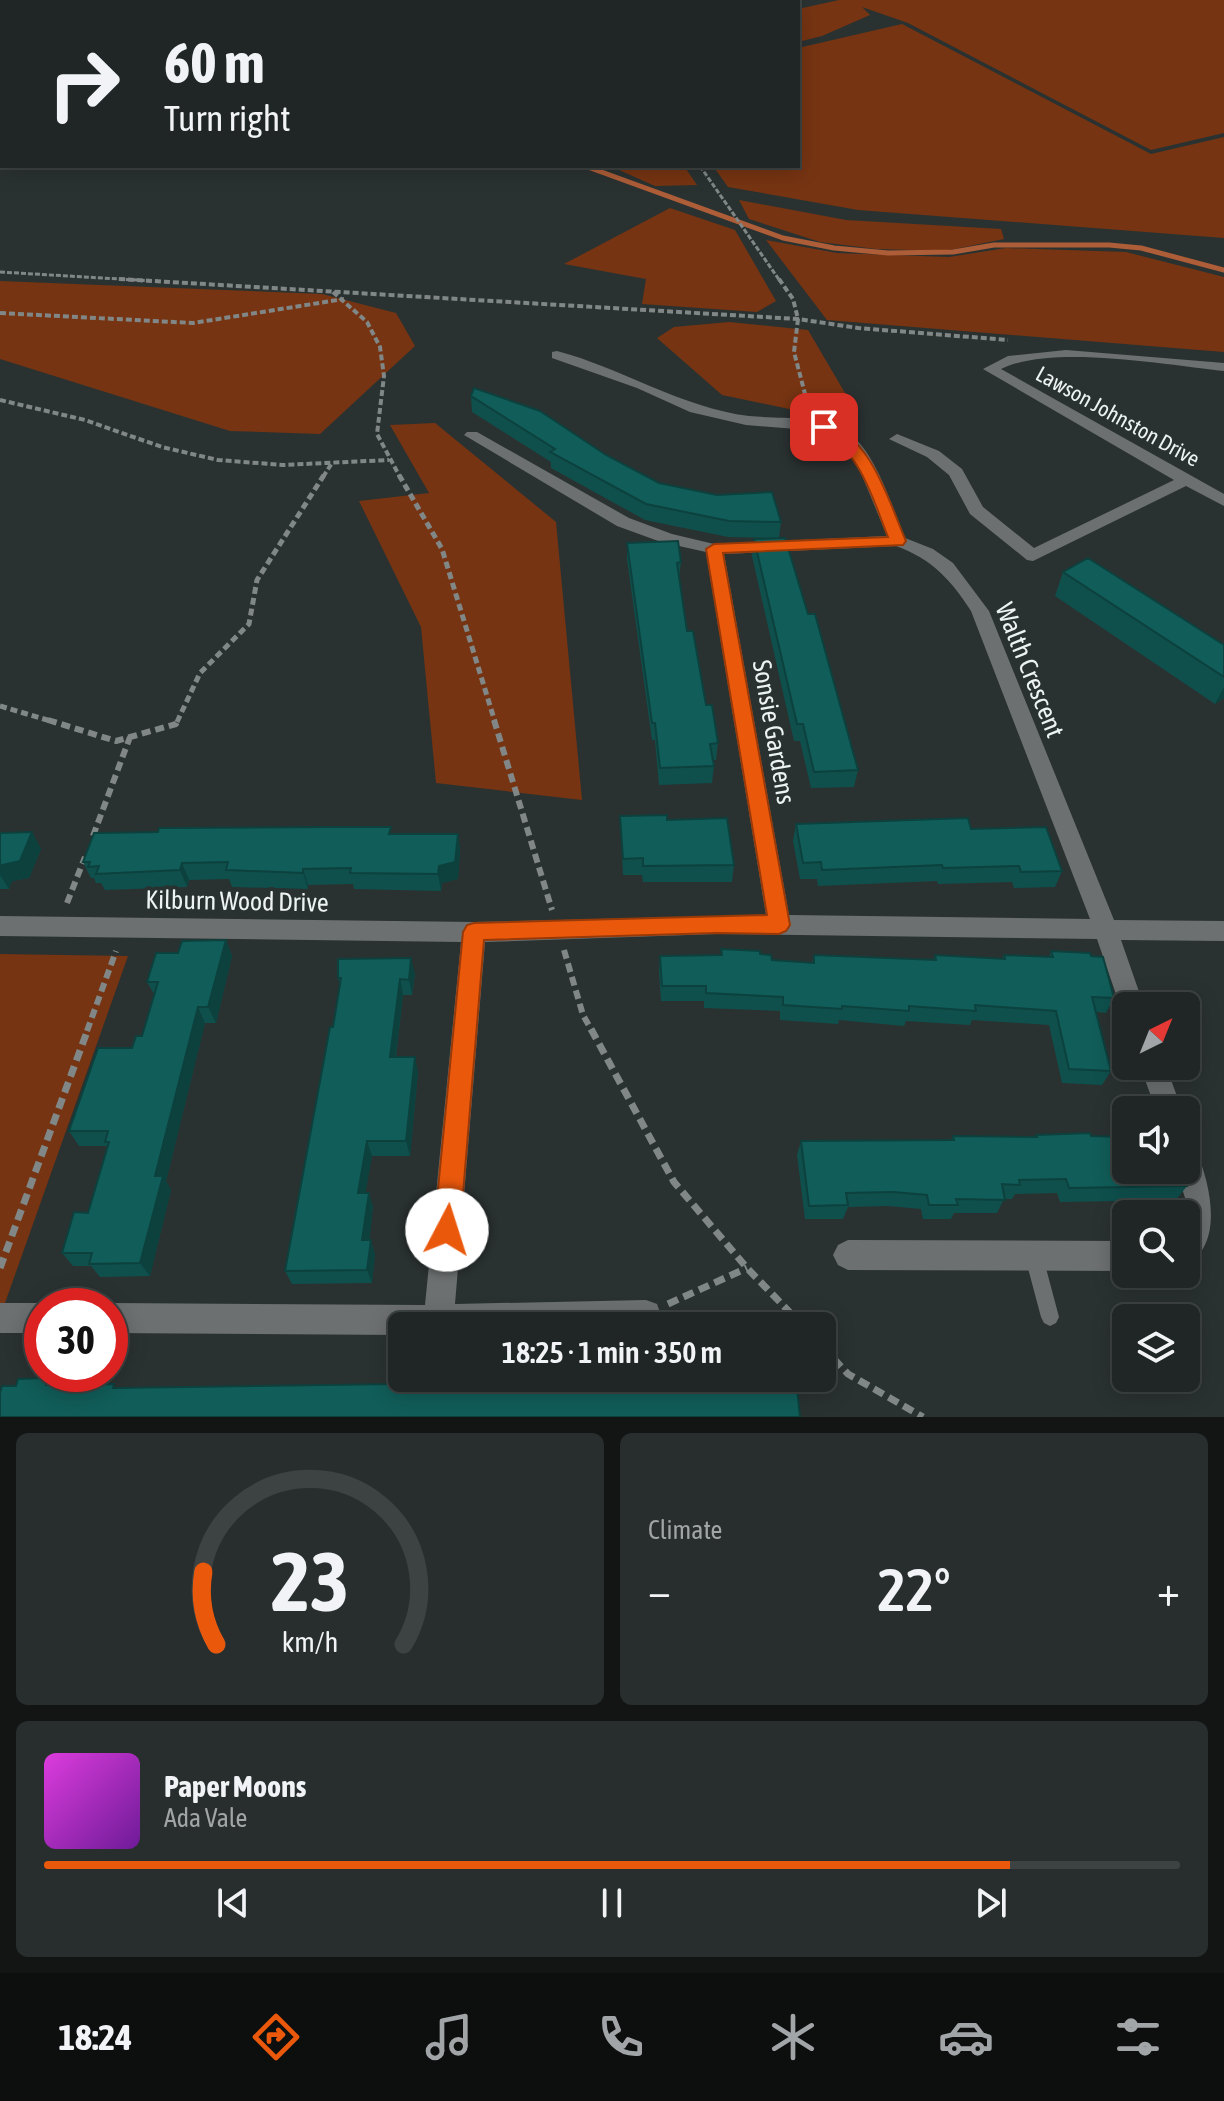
<!DOCTYPE html>
<html lang="en">
<head>
<meta charset="utf-8">
<style>
	:root { --surface:#202625; --page:#282e2d; --text:#f1f3f6; --muted:#a2a5a7; --line:#3d4342; --accent:#ea580c }
	body { margin:0; font-family:"Asap Condensed",sans-serif; background:var(--page); color:var(--text); height:100vh; display:flex; flex-direction:column; font-size:30px; white-space:nowrap }
	* { box-sizing:border-box; margin:0 }
	p { font-size:26px; color:var(--muted) }
	.icon { flex:none; width:44px; height:44px; fill:none; stroke:currentColor; stroke-width:2; stroke-linecap:round; stroke-linejoin:round }
	.map { position:relative; height:1417px; overflow:hidden }
	.panel { display:flex; flex-direction:column; gap:16px; padding:16px; background:#121514; flex:1 }
	.panel>* { flex:none }
	.banner { position:absolute; left:0px; top:0px; width:800px; height:168px; box-shadow:0 4px 20px #0003,0 0 0 2px var(--line); background:#202625; color:var(--text); overflow:hidden }
	.needle { width:52px; rotate:43deg }
	.controls { position:absolute; left:1112px; top:992px; display:grid; gap:16px }
	.controls a { display:grid; place-items:center; width:88px; height:88px; border-radius:12px; background:var(--surface); box-shadow:0 4px 20px #0003,0 0 0 2px var(--line); font-size:40px }
	.speed { position:absolute; left:24px; top:1288px; display:flex; gap:16px; font-size:40px; font-weight:700; text-align:center }
	.speed>* { display:grid; place-content:center; width:104px; height:104px; border-radius:50%; background:var(--surface); box-shadow:0 4px 20px #0003,0 0 0 2px var(--line); line-height:1 }
	.speed .limit { border:12px solid #d22; background:#fff; color:#111 }
	.pin { position:absolute; display:grid; place-items:center; width:68px; height:68px; color:#fff; margin:-34px; border-radius:16px; box-shadow:0 4px 12px #0006 }
	.me { position:absolute; width:88px; margin:-44px; rotate:5deg; stroke-linejoin:round; filter:drop-shadow(0 0 6px #0008) }
	.turn { display:flex; align-items:center; gap:28px; height:168px; padding:0 32px; font-size:36px }
	.turn .icon { width:104px; height:104px; stroke-width:2.5 }
	.turn b { display:block; font-size:56px; line-height:68px }
	.big { font-size:60px; font-weight:600; line-height:1.1 }
	.panel .card { flex:1; display:flex; flex-direction:column; justify-content:center; gap:12px; min-width:0; padding:0 28px; border-radius:12px; background:var(--page) }
	.panel .dial { align-items:center; gap:0 }
	.dial svg { height:208px; overflow:visible; fill:none; stroke:var(--line); stroke-width:7; stroke-linecap:round; text-anchor:middle }
	.dial text { fill:var(--text); stroke:none }
	.song { display:flex; align-items:center; gap:24px }
	.cover { width:96px; height:96px; border-radius:12px; background:linear-gradient(135deg,hsl(300 70% 55%),hsl(280 70% 35%)) }
	.played { height:8px; border-radius:4px; background:linear-gradient(90deg,var(--accent) 85%,var(--line) 85%) }
	.keys { display:flex; justify-content:space-around; direction:ltr }
	.heat { display:flex; justify-content:space-between; align-items:center; font-size:44px; direction:ltr }
	.panel .tiles { flex:1; display:grid; gap:16px; grid-template-columns:1fr 1fr }
	.card:last-child { grid-column:span 2 }
	.trip { position:absolute; left:388px; top:1312px; width:448px; height:80px; border-radius:12px; background:var(--surface); box-shadow:0 4px 20px #0003,0 0 0 2px var(--line); font-weight:600; line-height:80px; text-align:center }
	.dock { display:flex; height:128px; justify-content:space-around; align-items:center; background:#0d0f0f; color:var(--muted) }
	.dock .icon { width:56px; height:56px }
	.dock .active { color:var(--accent) }
	.dock b { font-size:36px; color:var(--text) }
	.map>svg:first-child { display:block }
</style>
</head>
<body>
<div class="map">
<svg width="1224" height="1417" viewBox="0 0 1224 1417">
	<rect width="100%" height="100%" fill="#2a3231"/>
	<path fill="#763412" d="M839,0h385v133l-73,17 -243,-127 -46,-16 8,8 -48,21 -24,6v-33z
		M902,24l249,130 73,-17v101l-366,-28 -130,-23 -15,-21h85v-118z
		M610,166h74l13,19 -42,1z
		M739,200l107,20 155,9 3,10 -59,12 -69,-2 -56,-7 -71,-23z
		M670,208l65,22 41,71 -19,11 -115,-8 4,-25 -82,-15z
		M766,240l71,13 112,4 57,-9 120,4 98,25v75l-397,-32z
		M0,281l322,13 74,19 19,33 -95,88 -90,-3 -230,-72z
		M729,322l79,8 47,80h-61l-72,-15 -65,-57 17,-11z
		M435,423l121,99 26,278 -146,-17 -15,-156 -62,-126 70,-8 -39,-68z
		M0,954l128,2 -123,347h-5z"/>
	<g fill="none" stroke-linecap="round" stroke-linejoin="round">
		<path stroke="#ad5d37" stroke-width="5" d="M585,166l198,72 51,10 54,5 65,-1 41,-7h115l32,3 83,22"/>
		<path stroke="#808786" stroke-width="3" stroke-dasharray="5 2" stroke-linecap="butt" d="M700,166l80,115
			M0,272l153,9"/>
		<path stroke="#808786" stroke-width="4" stroke-dasharray="6 3" stroke-linecap="butt" d="M119,279l679,40 60,9 150,12
			M779,279l14,20 5,20 -4,33 15,57
			M333,292l34,30 13,25 4,29 -7,58 23,43
			M0,313l193,10 151,-24
			M0,400l85,20 77,27 56,13 65,5 106,-5
			M323,477l9,-14"/>
		<path stroke="#808786" stroke-width="5" stroke-dasharray="7 4" stroke-linecap="butt" d="M399,475l43,74 53,173
			M0,706l54,16
			M177,722l23,-49 49,-49 8,-44 67,-105"/>
		<path stroke="#808786" stroke-width="6" stroke-dasharray="9 5" stroke-linecap="butt" d="M48,720l68,21 60,-17 2,-4
			M494,720l58,190
			M93,836l37,-99
			M67,903l18,-46
			M564,950l19,65 9,16
			M87,1031l29,-80"/>
		<path stroke="#808786" stroke-width="7" stroke-dasharray="11 6" stroke-linecap="butt" d="M591,1029l83,153 73,86 56,58
			M0,1268l88,-239
			M668,1304l79,-36
			M822,1346l26,28 75,43"/>
		<path fill="#6d7070" fill-rule="evenodd" d="M1034,1248l6,3 3,6 16,60 -3,6 -6,3 -6,-3 -3,-6 -16,-60 3,-6z"/>
		<path fill="#6d7070" fill-rule="evenodd" d="M1066,350l158,13v8c-58,-6 -172,-27 -223,-2l223,125v12l-38,-20 -153,75 -6,-1 -57,-46 -21,-39 -22,-18 -38,-18 8,-5 42,17 23,18 21,38 51,41 140,-68 -191,-111 25,-13z
			M557,351c65,17 125,57 192,65 31,3 70,-1 97,15 29,18 46,76 59,107l28,11 20,14 36,48 125,309 110,1v20l-103,-1 23,66h-18v9l-6,-9 -23,-67 -380,-5 -232,8 -30,362 191,-4 11,4 4,11 -4,11h-255v9l-292,-2v-27h-7l7,-3 315,2 36,-363 -461,-6v-20l474,6 292,-7 -60,-363 -45,-10 -44,-16 -153,-91 3,-3h10l152,86 43,16 42,10 173,-8 -28,-68 -21,-29 -17,-8 -75,-6 -56,-13 -53,-24 -85,-30v-6zM896,546c36,13 55,34 75,65l119,308 -301,-4 -65,-361z
			M1140,1066h26l16,44h-26z
			M1186,1146l10,4c15,36 28,94 -10,115l2,-58 -12,-37h10z
			M848,1240l278,1v30l-278,-1 -10,-5 -5,-10 5,-10z
			M0,1303h42l7,3h-7v27h-42z"/>
		<path fill="#a8b0af" fill-rule="evenodd" d="M221,0h24l-25,2z
			M0,24h2v6h-2z"/>
	</g>
	<path fill="#0f504d" d="M471,396l135,59 53,28 122,39 -2,16 -51,-1 -83,-17 -94,-52v-6l-79,-50z
		M754,539l54,75 50,156 -4,17 -43,1 -11,-47h-6l-42,-185z
		M627,543l54,19 -2,17 8,52 19,74 12,38 -2,17h-3l1,6 -2,17 -53,2 -4,-45h-3l-25,-181z
		M1063,572l161,73v53l-9,6 -160,-108z
		M620,816l47,4 67,45 -2,17h-89l-1,-7h-19z
		M796,824l175,5 91,42 -7,16 -41,1 -2,-6 -74,2 -1,-3 -119,5 -1,-7h-17l-7,-38z
		M32,832l9,17 -12,29 -17,3 -3,8h-9v-56z
		M158,832l300,2 2,16 -2,29 -16,4 -1,8 -87,-2 -1,-5 -45,1v4l-76,-2 -3,-8 -40,1 -2,7 -82,3 -4,-7h-5l-2,-5h-3l-8,-16z
		M226,940l6,16 -16,67h-11l-39,158 5,9 -21,86 -50,1 -9,-11h-18l-11,-13 26,-40 20,-67h-29l-10,-15 73,-95 12,-42 -7,-12 31,-29z
		M721,949l39,5 12,6 40,3 2,-8 119,5 2,-5 67,4 2,-4 45,2 2,-6 63,47 -8,15 -10,-1 15,59 -9,14 -40,-2 -13,-58 -77,-5 -2,5 -64,-4 -2,5 -65,-6 -1,4 -58,-4v-9l-76,-3v-7h-43l-2,-30 1,-15 61,-1z
		M415,974l-3,21h-9l-7,62 22,15 -8,84h-38l-7,37 8,13 -4,34 6,14 -3,29 -80,1 -7,-13 48,-244 7,-42 -2,-7z
		M1036,1135l55,1 96,50 -11,14 -116,2 -3,-9 -42,1 -3,5h-8l-7,14h-43l-3,6h-28l-2,-10 -33,-3 -40,1 -5,12h-38l-8,-64 4,-14 150,-1 2,-4 81,1z"/>
	<path fill="#0c413e" d="M1224,687v11l-9,6z
		M32,832l9,17 -12,29 -17,3 -3,8 -9,-14v-4l2,-6z
		M458,834l2,16 -2,29 -16,4 -1,8 -3,-17 1,-8z
		M182,863l7,17 -2,7 -7,-17z
		M303,869l5,16v4l-5,-16z
		M226,940l6,16 -16,67 -8,-16z
		M411,958l4,16 -3,21 -3,-15z
		M400,979l3,16 -9,77 -4,-15z
		M198,1007l7,16 -39,158 5,9 -21,86 -10,-13 15,-87z
		M415,1057l3,15 -8,84 -4,-15z
		M367,1141l5,15 -9,51 -5,-14z
		M369,1193l4,13 -5,48 -6,-14z
		M371,1240l4,14 -3,29 -5,-13z
		M48,1378l12,12 -14,-5z"/>
	<path fill="#115d59" stroke="#0c413e" stroke-width="2" d="M474,388l66,23 66,44 53,28 58,12 55,-3 9,30 -52,-1 -83,-17 -96,-52 5,-3 -84,-53z
		M785,538l23,76h7l43,156 -44,2 -11,-48h-6l-43,-185z
		M678,541l3,21 -4,1 10,68h6l13,74h6l6,38 -8,1 4,22 -54,2 -5,-45h-3l-25,-180z
		M1088,558l136,87v32l-161,-105z
		M667,815v5l60,-2 7,47 -91,1v-8l-20,1 -3,-43z
		M968,818l3,11 75,-2 16,44 -41,1 -2,-6 -76,2 -1,-3 -120,5 -1,-8 -18,1 -7,-39z
		M329,827h62l-2,7h69l-3,28 -16,4 -1,8 -88,-1 1,-5 -48,1v4l-77,-3 2,-8 -46,1 -2,7 -84,4 3,-8 -11,1 2,-5h-7l11,-29 64,-1 1,-4z
		M32,832l-12,29 -18,4 -2,6v-38z
		M226,940l-18,67h-10l-43,169h8l-23,87 -51,1 3,-11h-30l12,-41 14,1 21,-71h-4l3,-11h-39l29,-83h34l4,-12h6l16,-54h-11l9,-29h22l4,-12z
		M721,949l39,2v3l11,1 1,5 42,3v-8l122,5 -1,-5 70,4 -1,-4 49,2 -2,-6 39,2 1,3 12,1 11,41 -22,-1 19,74 -42,-2 -13,-58 -81,-6 1,6 -67,-5v5l-67,-5v3l-59,-4v-8l-77,-4v-7h-44l-2,-30 62,-1z
		M411,958l-2,22 -9,-1 -10,78h25l-9,84h-39l-9,52h11l-7,47h9l-4,30 -82,1 45,-244h3l8,-49h-3v-19z
		M1090,1133l1,3 35,1v33h56l5,16 -118,2 -3,-9 -47,1 1,5 -18,-1 3,16 -49,-1 2,6h-29l-2,-10 -34,-3 -47,1 2,12 -39,1 -8,-65 153,-1 -1,-4 84,1 -1,-2z
		M397,1365h5v13h42l-1,1 61,-1h292l4,39h-800v-24l2,-7h14l2,-7 30,-1 -2,7 68,-1 -1,4 282,-4z"/>
	<path fill="#ea580c" stroke="#983908" stroke-width="2" d="M824,422c48,15 64,78 82,119l-3,4 -180,8 67,372 -4,6 -7,3 -62,-1 -233,7 -24,290 -3,9 -10,4 -9,-4 -4,-9 29,-298 4,-7 7,-2 293,-8 -61,-366 8,-5 174,-7c-16,-40 -28,-87 -69,-107v-6z"/>
	<g text-anchor="middle" dominant-baseline="central" stroke-width="8" stroke-linejoin="round" paint-order="stroke">
		<g font-size="22" fill="#edf2f2" stroke="#2a3231">
			<text transform="translate(1118 416) rotate(29)">Lawson Johnston Drive</text>
		</g>
		<g font-size="26" fill="#edf2f2" stroke="#2a3231">
			<text transform="translate(1030 670) rotate(68)">Walth Crescent</text>
			<text transform="translate(774 732) rotate(80)">Sonsie Gardens</text>
			<text transform="translate(237 901) rotate(1)">Kilburn Wood Drive</text>
		</g>
	</g>
</svg>
<div class="controls">
<a><svg class="needle" viewBox="-14 -14 28 28"><path d="M0-13l5 13h-10z" fill="#e53935"/><path d="M0 13l5-13h-10z" fill="#a2a5a7"/></svg></a>
<a><svg class="icon" aria-label="sound" viewBox="0 0 24 24"><path d="M4 9h4l5-4v14l-5-4H4zM17 9q2 3 0 6"/></svg></a>
<a><svg class="icon" aria-label="search" viewBox="0 0 24 24"><circle cx="10" cy="10" r="6"/><path d="M15 15l6 6"/></svg></a>
<a><svg class="icon" aria-label="layers" viewBox="0 0 24 24"><path d="M12 4l9 5-9 5-9-5zM3 14l9 5 9-5"/></svg></a>
</div>
<div class="speed"><div class="limit">30</div></div>
<div class="pin" style="left:824px;top:427px;background:#d93025"><svg class="icon" aria-label="arrive" viewBox="0 0 24 24"><path d="M6 21V4h12l-3 4 3 4H6"/></svg></div>
<svg class="me" style="left:447px;top:1230px" viewBox="-20 -20 40 40"><circle r="19" fill="#fff"/><path d="M0-13L10 11 0 6-10 11z" fill="#ea580c"/></svg>
<div class="trip">18:25 · 1 min · 350 m</div>
<div class="banner">
<div class="turn"><svg class="icon" aria-label="right" viewBox="0 0 24 24"><path d="M7 20v-9h11M14 6l5 5-5 5"/></svg><div><b>60 m</b>Turn right</div></div>
</div>
</div>
<section class="panel">
<div class="tiles">
<div class="card dial"><svg viewBox="0 0 100 80">
<path d="M14 69A42 42 0 1 1 86 69"/>
<path d="M14 69A42 42 0 0 1 9 41" stroke="#ea580c"/>
<text x="50" y="56" font-size="32" font-weight="700">23</text>
<text x="50" y="72" font-size="11">km/h</text>
</svg></div>
<div class="card"><p>Climate</p>
<div class="heat"><a>−</a><b class="big">22°</b><a>+</a></div>
</div>
<div class="card">
<div class="song"><i class="cover"></i><div><b>Paper Moons</b><p>Ada Vale</p></div></div>
<div class="played"></div>
<div class="keys"><svg class="icon" aria-label="previous" viewBox="0 0 24 24"><path d="M18 5L8 12l10 7zM5 5v14"/></svg><svg class="icon" aria-label="pause" viewBox="0 0 24 24"><path d="M8 5v14M16 5v14"/></svg><svg class="icon" aria-label="next" viewBox="0 0 24 24"><path d="M6 5l10 7-10 7zM19 5v14"/></svg></div>
</div>
</div>
</section>
<nav class="dock">
<b>18:24</b>
<svg class="icon active" aria-label="directions" viewBox="0 0 24 24"><path d="M12 3l9 9-9 9-9-9zM9 14v-3h6M13 9l2 2-2 2"/></svg>
<svg class="icon" aria-label="music" viewBox="0 0 24 24"><path d="M9 18V5l10-2v13"/><circle cx="6" cy="18" r="3"/><circle cx="16" cy="16" r="3"/></svg>
<svg class="icon" aria-label="phone" viewBox="0 0 24 24"><path d="M5 4h4l2 5-3 2q2 4 5 5l2-3 5 2v4C11 20 4 13 5 4z"/></svg>
<svg class="icon" aria-label="climate" viewBox="0 0 24 24"><path d="M12 3v18M4 7l16 10M4 17L20 7"/></svg>
<svg class="icon" aria-label="car" viewBox="0 0 24 24"><path d="M5 17H2v-5l4-1 3-4h7l3 4 3 1v5h-3M9 17h6M6 11h13"/><circle cx="7" cy="17" r="2"/><circle cx="17" cy="17" r="2"/></svg>
<svg class="icon" aria-label="filters" viewBox="0 0 24 24"><path d="M4 7h16M4 17h16"/><circle cx="9" cy="7" r="2"/><circle cx="15" cy="17" r="2"/></svg>
</nav>
</body>
</html>
